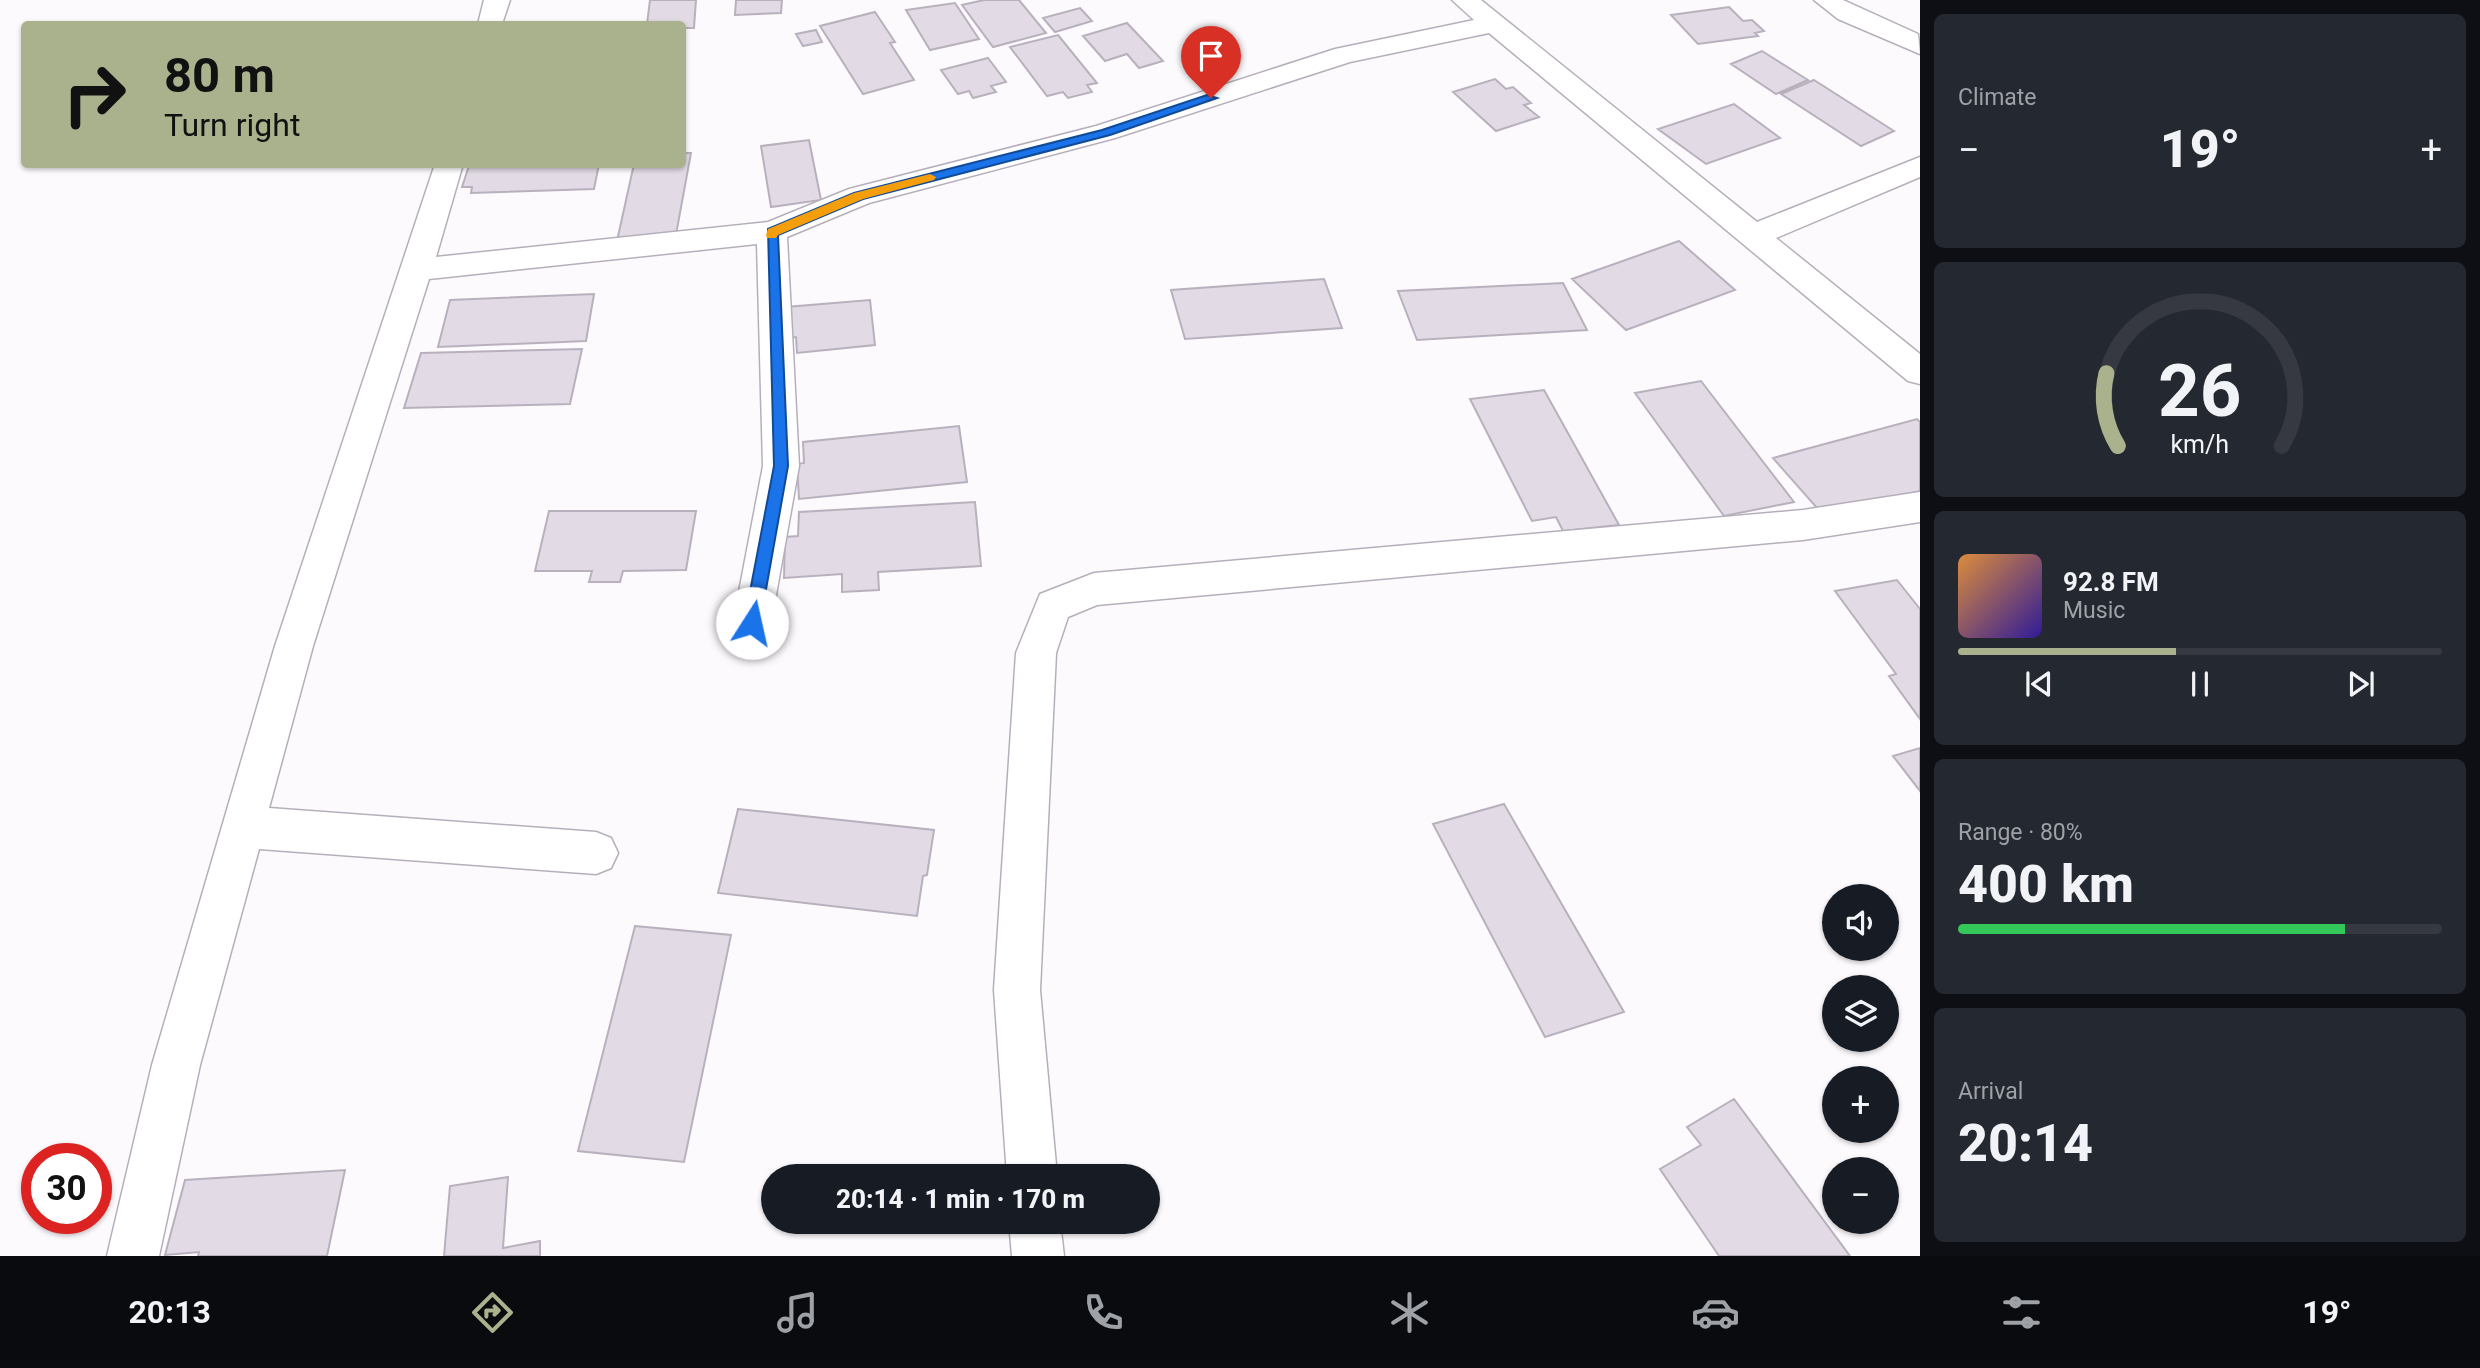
<!DOCTYPE html>
<html lang="en">
<head>
<meta charset="utf-8">
<style>
	:root { --surface:#171b24; --page:#242831; --text:#f1f3f6; --muted:#9ea1a6; --line:#363941; --accent:#a9b28c }
	body { margin:0; font-family:Roboto,sans-serif; background:var(--page); color:var(--text); height:100vh; display:flex; flex-direction:column; font-size:26px; white-space:nowrap }
	* { box-sizing:border-box; margin:0 }
	p { font-size:23px; color:var(--muted) }
	.icon { flex:none; width:38px; height:38px; fill:none; stroke:currentColor; stroke-width:2; stroke-linecap:round; stroke-linejoin:round }
	.map { position:relative; flex:1; overflow:hidden }
	.details { display:flex; flex-direction:column; gap:14px; padding:14px; background:#0d0f14; width:560px }
	.details>* { flex:none }
	.guide { position:absolute; left:21px; top:21px; width:665px; height:147px; border-radius:7px; box-shadow:0 2px 5px #0004; background:#a9b28c; color:#111; overflow:hidden }
	.controls { position:absolute; left:1822px; top:884px; display:grid; gap:14px }
	.controls a { display:grid; place-items:center; width:77px; height:77px; border-radius:50%; background:var(--surface); box-shadow:0 2px 5px #0004; font-size:35px }
	.speed { position:absolute; left:21px; top:1143px; display:flex; gap:14px; font-size:35px; font-weight:700; text-align:center }
	.speed>* { display:grid; place-content:center; width:91px; height:91px; border-radius:50%; background:var(--surface); box-shadow:0 2px 5px #0004; line-height:1 }
	.speed .limit { border:10px solid #d22; background:#fff; color:#111 }
	.pin { position:absolute; display:grid; place-items:center; width:60px; height:60px; color:#fff; margin:-72px -30px; border-radius:50% 50% 50% 0; rotate:-45deg; box-shadow:0 0 7px #0007 }
	.pin .icon { rotate:45deg }
	.me { position:absolute; width:77px; margin:-38px; rotate:10deg; stroke-linejoin:round; filter:drop-shadow(0 0 5px #0008) }
	.turn { display:flex; align-items:center; gap:24px; height:147px; padding:0 28px; font-size:32px }
	.turn .icon { width:91px; height:91px; stroke-width:2.5 }
	.turn b { display:block; font-size:49px; line-height:60px }
	.big { font-size:52px; font-weight:800; line-height:1.1 }
	.details .tile { flex:1; display:flex; flex-direction:column; justify-content:center; gap:10px; min-width:0; padding:0 24px; border-radius:10px; background:var(--page) }
	.details .dial { align-items:center; gap:0 }
	.dial svg { height:182px; overflow:visible; fill:none; stroke:var(--line); stroke-width:7; stroke-linecap:round; text-anchor:middle }
	.dial text { fill:var(--text); stroke:none }
	.song { display:flex; align-items:center; gap:21px }
	.cover { width:84px; height:84px; border-radius:10px; background:linear-gradient(135deg,hsl(30 70% 55%),hsl(250 70% 35%)) }
	.played { height:7px; border-radius:4px; background:linear-gradient(90deg,var(--accent) 45%,var(--line) 45%) }
	.keys { display:flex; justify-content:space-around; direction:ltr }
	.heat { display:flex; justify-content:space-between; align-items:center; font-size:38px; direction:ltr }
	.charge { height:10px; border-radius:5px; background:linear-gradient(90deg,#34c759 80%,var(--line) 0) }
	.trip { position:absolute; left:761px; top:1164px; width:399px; height:70px; border-radius:35px; background:var(--surface); box-shadow:0 2px 5px #0004; font-weight:800; line-height:70px; text-align:center }
	.tab-bar { display:flex; height:112px; justify-content:space-around; align-items:center; background:#090b0e; color:var(--muted) }
	.tab-bar .icon { width:49px; height:49px }
	.tab-bar .active { color:var(--accent) }
	.tab-bar b { font-size:32px; color:var(--text) }
	main { display:flex; flex:1; min-height:0 }
	.map>svg:first-child { display:block }
</style>
</head>
<body>
<main>
<div class="map">
<svg width="1920" height="1256" viewBox="0 0 1920 1256">
	<rect width="100%" height="100%" fill="#fdfafe"/>
	<path fill="#e2dbe6" stroke="#b8b1bd" stroke-width="2" d="M650,0h46l-2,28h-12v-4h-35z
		M736,0h46l-1,13 -46,2z
		M984,0h35l27,33 -53,14 -31,-42z
		M955,3l24,36 -49,11 -24,-40z
		M1729,7l14,14 9,-1 12,11 -9,2 3,3 -60,8 -27,-29z
		M1080,8l12,13 -37,11 -12,-14z
		M875,12l20,30 -5,1 24,37 -51,14 -43,-68z
		M1127,23l36,38 -24,7 -12,-14 -22,7 -22,-25z
		M816,30l6,12 -19,4 -7,-12z
		M1058,35l39,48 -10,2 5,7 -24,6 -5,-6 -16,4 -37,-49z
		M1762,51l46,29 -32,14 -45,-30z
		M988,58l18,24 -15,4 5,6 -23,6 -4,-7 -11,3 -17,-24z
		M1495,79l11,10 7,-2 18,16 -7,2 15,12 -43,14 -43,-39z
		M1814,80l80,51 -33,15 -80,-52z
		M1734,104l46,34 -74,26 -48,-35z
		M809,140l12,60 -50,7 -10,-61z
		M682,153h9l-16,87 -58,1 17,-77h48z
		M599,164l-5,25 -123,4 1,-6h-10l7,-21z
		M1679,241l56,49 -109,40 -54,-51z
		M1324,279l18,49 -157,11 -14,-49z
		M1563,283l24,47 -170,10 -19,-49z
		M594,294l-8,47 -148,6 12,-47z
		M870,300l5,45 -78,8 -1,-16 -8,1 -2,-31z
		M582,349l-12,55 -166,4 17,-55z
		M1701,381l93,121 -70,14 -89,-123z
		M1544,390l75,135 -56,6 -7,-14 -24,4 -62,-122z
		M1917,419l3,3v69l-95,26 -52,-59z
		M959,426l8,56 -168,17 -2,-35 7,-1 -1,-21z
		M975,502l6,64 -103,6 1,18 -37,2v-18l-58,4 1,-41 13,-1 1,-24z
		M549,511h147l-10,59 -63,1 -3,11h-31l3,-11h-57z
		M1897,580l23,29v110l-31,-43 7,-2 -61,-83z
		M1920,748v43l-27,-35z
		M1504,804l120,208 -79,25 -112,-213z
		M738,809l196,21 -7,45 -4,1 -6,40 -199,-23z
		M635,926l96,9 -47,227 -106,-11z
		M1734,1099l116,157h-131l-59,-87 41,-24 -14,-18z
		M345,1170l-18,86h-129l1,-4 -34,3 20,-75z
		M508,1177l-5,71 37,-7v15h-96l6,-70z"/>
	<g fill="none" stroke-linecap="round" stroke-linejoin="round">
		<defs>
			<path id="minor" d="M484,0h26l-8,24h-24z
				M1452,0h29l276,222 163,-65v20l-144,61 144,116v30l-12,-3 -419,-348 -139,29 -235,76 -246,65 -82,34 12,229 -28,157 -5,12 -14,5 -14,-5 -5,-12 30,-157 -6,-222 -328,35 -116,367 -44,162 327,24 15,6 7,15 -7,15 -15,6 -337,-25 -59,216 -41,191h-52l45,-191 123,-419 160,-482h28l-27,93 332,-35 81,-33 247,-63 239,-77 139,-29z
				M1814,0h29l75,34 2,20 -82,-35z
				M1920,492v30l-117,18 -706,65 -29,12 -12,36 -16,337 17,186h-50l-13,-186 22,-337 24,-59 54,-21 709,-63z
				M1009,1222h51l4,34h-52z"/>
		</defs>
		<use href="#minor" stroke="#b6afbb" stroke-width="3"/>
		<use href="#minor" fill="#fff" fill-rule="evenodd"/>
	</g>
	<path fill="#1a73e8" stroke="#114b97" stroke-width="2" d="M1207,95l10,3 -107,37 -247,64 -85,36 10,231 -28,157 -2,5h-11l-3,-5 30,-157 -6,-237 86,-36 248,-63z"/>
	<path fill="#f59e0b" d="M930,174l6,3 -2,3 -71,19 -85,36 -2,3h-9l-1,-3 2,-6 86,-36z"/>
</svg>
<div class="controls">
<a><svg class="icon" aria-label="sound" viewBox="0 0 24 24"><path d="M4 9h4l5-4v14l-5-4H4zM17 9q2 3 0 6"/></svg></a>
<a><svg class="icon" aria-label="layers" viewBox="0 0 24 24"><path d="M12 4l9 5-9 5-9-5zM3 14l9 5 9-5"/></svg></a>
<a>+</a>
<a>−</a>
</div>
<div class="speed"><div class="limit">30</div></div>
<div class="pin" style="left:1211px;top:98px;background:#d93025"><svg class="icon" aria-label="arrive" viewBox="0 0 24 24"><path d="M6 21V4h12l-3 4 3 4H6"/></svg></div>
<svg class="me" style="left:752px;top:623px" viewBox="-20 -20 40 40"><circle r="19" fill="#fff"/><path d="M0-13L10 11 0 6-10 11z" fill="#1a73e8"/></svg>
<div class="trip">20:14 · 1 min · 170 m</div>
<div class="guide">
<div class="turn"><svg class="icon" aria-label="right" viewBox="0 0 24 24"><path d="M7 20v-9h11M14 6l5 5-5 5"/></svg><div><b>80 m</b>Turn right</div></div>
</div>
</div>
<section class="details">
<div class="tile"><p>Climate</p>
<div class="heat"><a>−</a><b class="big">19°</b><a>+</a></div>
</div>
<div class="tile dial"><svg viewBox="0 0 100 80">
<path d="M14 69A42 42 0 1 1 86 69"/>
<path d="M14 69A42 42 0 0 1 9 37" stroke="#a9b28c"/>
<text x="50" y="56" font-size="32" font-weight="700">26</text>
<text x="50" y="72" font-size="11">km/h</text>
</svg></div>
<div class="tile">
<div class="song"><i class="cover"></i><div><b>92.8 FM</b><p>Music</p></div></div>
<div class="played"></div>
<div class="keys"><svg class="icon" aria-label="previous" viewBox="0 0 24 24"><path d="M18 5L8 12l10 7zM5 5v14"/></svg><svg class="icon" aria-label="pause" viewBox="0 0 24 24"><path d="M8 5v14M16 5v14"/></svg><svg class="icon" aria-label="next" viewBox="0 0 24 24"><path d="M6 5l10 7-10 7zM19 5v14"/></svg></div>
</div>
<div class="tile"><p>Range · 80%</p><b class="big">400 km</b><div class="charge"></div></div>
<div class="tile"><p>Arrival</p><b class="big">20:14</b></div>
</section>
</main>
<nav class="tab-bar">
<b>20:13</b>
<svg class="icon active" aria-label="directions" viewBox="0 0 24 24"><path d="M12 3l9 9-9 9-9-9zM9 14v-3h6M13 9l2 2-2 2"/></svg>
<svg class="icon" aria-label="music" viewBox="0 0 24 24"><path d="M9 18V5l10-2v13"/><circle cx="6" cy="18" r="3"/><circle cx="16" cy="16" r="3"/></svg>
<svg class="icon" aria-label="phone" viewBox="0 0 24 24"><path d="M5 4h4l2 5-3 2q2 4 5 5l2-3 5 2v4C11 20 4 13 5 4z"/></svg>
<svg class="icon" aria-label="climate" viewBox="0 0 24 24"><path d="M12 3v18M4 7l16 10M4 17L20 7"/></svg>
<svg class="icon" aria-label="car" viewBox="0 0 24 24"><path d="M5 17H2v-5l4-1 3-4h7l3 4 3 1v5h-3M9 17h6M6 11h13"/><circle cx="7" cy="17" r="2"/><circle cx="17" cy="17" r="2"/></svg>
<svg class="icon" aria-label="filters" viewBox="0 0 24 24"><path d="M4 7h16M4 17h16"/><circle cx="9" cy="7" r="2"/><circle cx="15" cy="17" r="2"/></svg>
<b>19°</b>
</nav>
</body>
</html>
